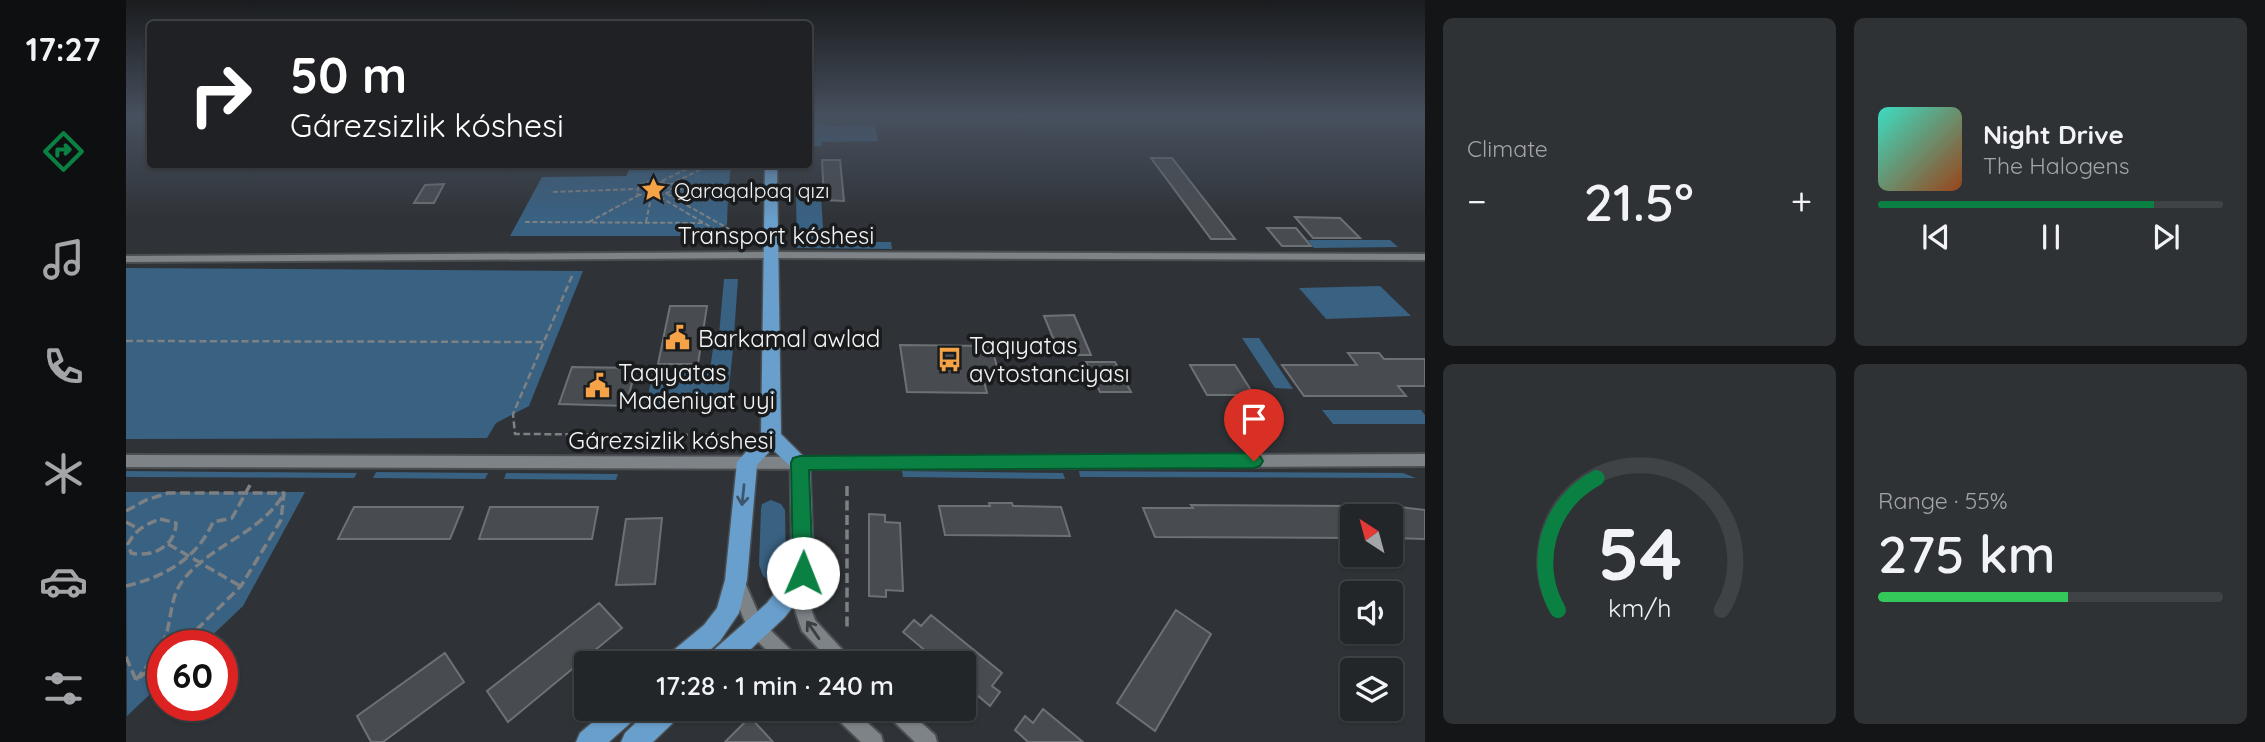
<!DOCTYPE html>
<html lang="en">
<head>
<meta charset="utf-8">
<style>
	:root { --surface:#232629; --page:#2f3235; --text:#f1f3f6; --muted:#a3a5a8; --line:#404346; --accent:#0b8043 }
	body { margin:0; font-family:Quicksand,sans-serif; background:var(--page); color:var(--text); height:100vh; display:flex; flex-direction:column; font-size:26px; white-space:nowrap }
	* { box-sizing:border-box; margin:0 }
	p { font-size:23px; color:var(--muted) }
	.icon { flex:none; width:38px; height:38px; fill:none; stroke:currentColor; stroke-width:2; stroke-linecap:round; stroke-linejoin:round }
	.map { position:relative; flex:1; overflow:hidden }
	.side { display:flex; flex-direction:column; gap:18px; padding:18px; background:#131517; width:840px }
	.side>* { flex:none }
	.banner { position:absolute; left:21px; top:21px; width:665px; height:147px; border-radius:7px; box-shadow:0 2px 5px #0004,0 0 0 2px var(--line); background:#202124; color:#fff; overflow:hidden }
	.needle { width:46px; rotate:324deg }
	.controls { position:absolute; left:1214px; top:504px; display:grid; gap:14px }
	.controls a { display:grid; place-items:center; width:63px; height:63px; border-radius:7px; background:var(--surface); box-shadow:0 2px 5px #0004,0 0 0 2px var(--line); font-size:35px }
	.speed { position:absolute; left:21px; top:630px; display:flex; gap:14px; font-size:35px; font-weight:700; text-align:center }
	.speed>* { display:grid; place-content:center; width:91px; height:91px; border-radius:50%; background:var(--surface); box-shadow:0 2px 5px #0004,0 0 0 2px var(--line); line-height:1 }
	.speed .limit { border:10px solid #d22; background:#fff; color:#111 }
	.pin { position:absolute; display:grid; place-items:center; width:60px; height:60px; color:#fff; margin:-72px -30px; border-radius:50% 50% 50% 0; rotate:-45deg; box-shadow:0 0 7px #0007 }
	.pin .icon { rotate:45deg }
	.me { position:absolute; width:77px; margin:-38px; rotate:1deg; stroke-linejoin:round; filter:drop-shadow(0 0 5px #0008) }
	.turn { display:flex; align-items:center; gap:24px; height:147px; padding:0 28px; font-size:32px }
	.turn .icon { width:91px; height:91px; stroke-width:2.5 }
	.turn b { display:block; font-size:49px; line-height:60px }
	.big { font-size:52px; font-weight:600; line-height:1.1 }
	.side .widget { flex:1; display:flex; flex-direction:column; justify-content:center; gap:10px; min-width:0; padding:0 24px; border-radius:10px; background:var(--page) }
	.side .dial { align-items:center; gap:0 }
	.dial svg { height:182px; overflow:visible; fill:none; stroke:var(--line); stroke-width:7; stroke-linecap:round; text-anchor:middle }
	.dial text { fill:var(--text); stroke:none }
	.song { display:flex; align-items:center; gap:21px }
	.cover { width:84px; height:84px; border-radius:10px; background:linear-gradient(135deg,hsl(170 70% 55%),hsl(20 70% 35%)) }
	.played { height:7px; border-radius:4px; background:linear-gradient(90deg,var(--accent) 80%,var(--line) 80%) }
	.keys { display:flex; justify-content:space-around; direction:ltr }
	.heat { display:flex; justify-content:space-between; align-items:center; font-size:38px; direction:ltr }
	.charge { height:10px; border-radius:5px; background:linear-gradient(90deg,#34c759 55%,var(--line) 0) }
	.side .tiles { flex:1; display:grid; gap:18px; grid-template-columns:repeat(2,1fr) }
	.trip { position:absolute; left:448px; top:651px; width:402px; height:70px; border-radius:7px; background:var(--surface); box-shadow:0 2px 5px #0004,0 0 0 2px var(--line); font-weight:600; line-height:70px; text-align:center }
	main { display:flex; flex:1; min-height:0 }
	.dock { display:flex; flex-direction:column; width:126px; justify-content:space-around; align-items:center; background:#0e0f10; color:var(--muted) }
	.dock .icon { width:49px; height:49px }
	.dock .active { color:var(--accent) }
	.dock b { font-size:32px; color:var(--text) }
	.map>svg:first-child { display:block }
</style>
</head>
<body>
<main>
<nav class="dock">
<b>17:27</b>
<svg class="icon active" aria-label="directions" viewBox="0 0 24 24"><path d="M12 3l9 9-9 9-9-9zM9 14v-3h6M13 9l2 2-2 2"/></svg>
<svg class="icon" aria-label="music" viewBox="0 0 24 24"><path d="M9 18V5l10-2v13"/><circle cx="6" cy="18" r="3"/><circle cx="16" cy="16" r="3"/></svg>
<svg class="icon" aria-label="phone" viewBox="0 0 24 24"><path d="M5 4h4l2 5-3 2q2 4 5 5l2-3 5 2v4C11 20 4 13 5 4z"/></svg>
<svg class="icon" aria-label="climate" viewBox="0 0 24 24"><path d="M12 3v18M4 7l16 10M4 17L20 7"/></svg>
<svg class="icon" aria-label="car" viewBox="0 0 24 24"><path d="M5 17H2v-5l4-1 3-4h7l3 4 3 1v5h-3M9 17h6M6 11h13"/><circle cx="7" cy="17" r="2"/><circle cx="17" cy="17" r="2"/></svg>
<svg class="icon" aria-label="filters" viewBox="0 0 24 24"><path d="M4 7h16M4 17h16"/><circle cx="9" cy="7" r="2"/><circle cx="15" cy="17" r="2"/></svg>
</nav>
<div class="map">
<svg width="1299" height="742" viewBox="0 0 1299 742">
	<rect width="100%" height="100%" fill="#2f3337"/>
	<path fill="#396182" d="M683,115h10v8l13,3 43,-1 3,16 -56,1 -1,4h-12z
		M506,164l99,1 -2,20 -6,3v3l5,3 -1,31 -20,11h-197l32,-59 84,-1z
		M670,197h25l3,45h67l1,7 -95,-1z
		M1182,240h82l8,7 -84,1z
		M0,268l457,3 -54,135 -33,17 -9,15 -361,1z
		M598,279h14l-4,56h-15z
		M1254,286l31,30 -85,3 -27,-31z
		M1116,338h17l34,51 -18,-1z
		M587,349h20l-6,57 -81,-2 8,-36 56,1z
		M1196,410h99l4,5v9h-92z
		M0,471l231,2 -3,5 -228,-1z
		M776,471l161,2 2,6 -162,-2z
		M953,471l324,2 13,5 -336,-1z
		M250,472l112,1 -3,6 -112,-1z
		M380,473l112,1 -2,6 -112,-1z
		M0,492h179l-62,114 -42,40h-38v36l-36,34z
		M645,500l10,4 4,6 1,60 -4,7 -10,5 -9,-6 -4,-11 2,-56 1,-5z"/>
	<path fill="#484c50" stroke="#6c7175" stroke-width="2" d="M1025,158h21l63,81h-24z
		M696,160h18l4,41 -20,-1z
		M318,184l-10,19h-20l11,-18z
		M1169,217l45,1 20,20h-47z
		M1141,228h29l15,18h-29z
		M544,306h37l-9,58h-40z
		M948,315l17,40h-31l-16,-39z
		M774,345l91,1 8,27h-17l5,20 -80,-1z
		M1222,353h31l5,6h41v27h-27l8,10h-102l-22,-31h75z
		M960,362h29l16,30h-31z
		M1064,365h45l19,30h-47z
		M446,367l64,1 -10,38 -67,-2z
		M863,503h23l1,3 48,1 9,29 -125,-1 -6,-29h51z
		M1065,505l162,1v32l-198,-1 -12,-29h50z
		M1265,506l34,4v29l-34,-1z
		M228,507h109l-13,32h-112z
		M364,507h108l-6,32h-113z
		M743,514l16,1v7l15,1 3,68 -17,-1v7l-17,-1z
		M536,518l-7,66 -39,1 10,-66z
		M473,603l23,25 -114,94 -21,-31z
		M1050,610l35,24 -56,97 -38,-28z
		M805,615l71,58 -10,13 8,6 -10,14 -26,-22v-21h-24l-37,-31 11,-12 7,6z
		M319,653l19,29 -81,60h-12l-14,-26z
		M917,709l40,33h-55l-13,-12 10,-14 8,7z
		M624,717l23,25h-48z"/>
	<g fill="none" stroke-linecap="round" stroke-linejoin="round">
		<defs>
			<path id="minor" d="M646,252l653,2v6l-653,-2 -646,4v-6z
				M611,576l6,2 19,44 36,35 2,6h-20l-30,-29 -21,-51 2,-5z
				M670,582l6,2 13,36 34,37 2,6h-19l-30,-32 -14,-42 2,-5z
				M704,709h22l29,26 2,7h-22l-28,-27z
				M758,709h22l29,26 2,7h-22l-28,-27z"/>
			<path id="tertiary" d="M1299,454v12l-577,3 -722,-2v-12l722,2z"/>
			<path id="primary" d="M639,164h12l4,270 29,29 4,110 -11,21 -19,24 -48,45h-30l3,-9 58,-51 25,-32 -2,-105 -18,-17 -15,16 -10,115 -8,33 -19,28 -24,22h-30l3,-9 35,-29 13,-17 8,-28 12,-118 24,-27z
				M482,709h32l-4,9 -27,24h-33l4,-9z
				M524,709h32l-4,9 -25,24h-32l4,-9z"/>
		</defs>
		<use href="#minor" stroke="#4c4f52" stroke-width="4"/>
		<use href="#tertiary" stroke="#4c4f52" stroke-width="4"/>
		<use href="#primary" stroke="#4c4f52" stroke-width="3"/>
		<path stroke="#7e8184" stroke-width="2" stroke-dasharray="5 2.5" stroke-linecap="butt" d="M527,180l15,4 1,8 -14,6 -18,-4 2,-9z
			M536,181l35,-17
			M543,185l43,-21
			M544,189h78
			M427,192l83,-3
			M541,194l62,35 17,2
			M534,197l66,39
			M399,222l179,1
			M463,222l50,-27
			M520,222l5,-24"/>
		<path stroke="#7e8184" stroke-width="2.5" stroke-dasharray="7 3.5" stroke-linecap="butt" d="M446,276l-59,138 2,20 218,1
			M0,341l418,1"/>
		<path stroke="#7e8184" stroke-width="3.5" stroke-dasharray="10 4.5" stroke-linecap="butt" d="M721,486v142
			M0,511l20,-11 22,-7h116l-3,27 -40,66 -61,60
			M34,519l16,4c0,23 -24,35 -45,30l-3,-9c7,-14 18,-20 32,-25z
			M0,522l13,7
			M42,544l72,42
			M0,586c38,-9 71,-27 87,-64l19,-4 18,-33
			M0,657l10,23 27,-20
			M10,680c11,-14 23,-28 30,-45 6,-19 4,-39 18,-56 27,-34 73,-44 98,-82"/>
		<use href="#minor" fill="#7e8387" fill-rule="evenodd"/>
		<use href="#tertiary" fill="#7e8387" fill-rule="evenodd"/>
		<use href="#primary" fill="#699fcc" fill-rule="evenodd"/>
	</g>
	<defs><path id="oneway-shaft" d="M-6 0H5M1.5-3L5.5 0L1.5 3" fill="none" stroke-width="1.6" stroke-linecap="round" stroke-linejoin="round" transform="scale(1.75)"/></defs>
	<use stroke="#3d566b" href="#oneway-shaft" transform="translate(617 495) rotate(96)"/>
	<use stroke="#3c3f41" href="#oneway-shaft" transform="translate(687 630) rotate(-125)"/>
	<linearGradient id="sky" x2="0" y2="1"><stop stop-color="#1a1c1e"/><stop offset="0.53" stop-color="#47505e"/><stop offset="1" stop-color="#47505e" stop-opacity="0"/></linearGradient>
	<rect width="1299" height="219" fill="url(#sky)"/>
	<path fill="#0b8043" stroke="#07532c" stroke-width="2" d="M1128,453l6,3 3,5 -3,5 -6,2 -445,2 4,103 -3,7 -7,3 -7,-3 -3,-7 -2,-110 2,-5 7,-2z"/>
	<defs>
		<symbol id="sight-bare" viewBox="-9 -9 18 18"><path d="M0-6L1.8-2.2L6-1.7L2.9 1.2L3.7 5.4L0 3.3L-3.7 5.4L-2.9 1.2L-6-1.7L-1.8-2.2Z" fill="#f5a346" stroke="#191b1c" stroke-width="2.5" paint-order="stroke"/></symbol>
		<symbol id="civic-bare" viewBox="-9 -9 18 18"><path d="M-.6-6.5H3V-4.5H.6V-3L4-1V1h2V6H-6V1h2V-1L-.6-3ZM-1.2 2.5V6h2.4V2.5Z" fill="#f5a346" stroke="#191b1c" stroke-width="2.5" paint-order="stroke"/></symbol>
		<symbol id="bus-bare" viewBox="-9 -9 18 18"><path d="M-5-6H5V4H4V6H2V4H-2V6H-4V4H-5ZM-3.5-4V0h7V-4ZM-3.5 1.2v1.5H-2V1.2ZM2 1.2v1.5H3.5V1.2Z" fill="#f5a346" stroke="#191b1c" stroke-width="2.5" paint-order="stroke"/></symbol>
	</defs>
	<g fill-rule="evenodd">
		<use href="#sight-bare" x="510" y="172" width="35" height="35"/>
		<use href="#civic-bare" x="534" y="320" width="35" height="35"/>
		<use href="#bus-bare" x="806" y="342" width="35" height="35"/>
		<use href="#civic-bare" x="454" y="368" width="35" height="35"/>
	</g>
	<g text-anchor="middle" dominant-baseline="central" stroke-width="7" stroke-linejoin="round" paint-order="stroke">
		<g font-size="21" fill="#f2f4f6" stroke="#191b1c" text-anchor="start">
			<text x="548" y="190">Qaraqalpaq qızı</text>
		</g>
		<g font-size="24" fill="#f2f4f6" stroke="#191b1c">
			<text x="650" y="235">Transport kóshesi</text>
			<text x="545" y="440">Gárezsizlik kóshesi</text>
		</g>
		<g font-size="24" fill="#f2f4f6" stroke="#191b1c" text-anchor="start">
			<text x="572" y="338">Barkamal awlad</text>
			<text x="843" y="345">Taqıyatas<tspan x="843" dy="28">avtostanciyası</tspan></text>
			<text x="492" y="372">Taqıyatas<tspan x="492" dy="28">Madeniyat uyi</tspan></text>
		</g>
	</g>
</svg>
<div class="controls">
<a><svg class="needle" viewBox="-14 -14 28 28"><path d="M0-13l5 13h-10z" fill="#e53935"/><path d="M0 13l5-13h-10z" fill="#a3a5a8"/></svg></a>
<a><svg class="icon" aria-label="sound" viewBox="0 0 24 24"><path d="M4 9h4l5-4v14l-5-4H4zM17 9q2 3 0 6"/></svg></a>
<a><svg class="icon" aria-label="layers" viewBox="0 0 24 24"><path d="M12 4l9 5-9 5-9-5zM3 14l9 5 9-5"/></svg></a>
</div>
<div class="speed"><div class="limit">60</div></div>
<div class="pin" style="left:1128px;top:461px;background:#d93025"><svg class="icon" aria-label="arrive" viewBox="0 0 24 24"><path d="M6 21V4h12l-3 4 3 4H6"/></svg></div>
<svg class="me" style="left:677px;top:573px" viewBox="-20 -20 40 40"><circle r="19" fill="#fff"/><path d="M0-13L10 11 0 6-10 11z" fill="#0b8043"/></svg>
<div class="trip">17:28 · 1 min · 240 m</div>
<div class="banner">
<div class="turn"><svg class="icon" aria-label="right" viewBox="0 0 24 24"><path d="M7 20v-9h11M14 6l5 5-5 5"/></svg><div><b>50 m</b>Gárezsizlik kóshesi</div></div>
</div>
</div>
<section class="side">
<div class="tiles">
<div class="widget"><p>Climate</p>
<div class="heat"><a>−</a><b class="big">21.5°</b><a>+</a></div>
</div>
<div class="widget">
<div class="song"><i class="cover"></i><div><b>Night Drive</b><p>The Halogens</p></div></div>
<div class="played"></div>
<div class="keys"><svg class="icon" aria-label="previous" viewBox="0 0 24 24"><path d="M18 5L8 12l10 7zM5 5v14"/></svg><svg class="icon" aria-label="pause" viewBox="0 0 24 24"><path d="M8 5v14M16 5v14"/></svg><svg class="icon" aria-label="next" viewBox="0 0 24 24"><path d="M6 5l10 7-10 7zM19 5v14"/></svg></div>
</div>
<div class="widget dial"><svg viewBox="0 0 100 80">
<path d="M14 69A42 42 0 1 1 86 69"/>
<path d="M14 69A42 42 0 0 1 31 11" stroke="#0b8043"/>
<text x="50" y="56" font-size="32" font-weight="700">54</text>
<text x="50" y="72" font-size="11">km/h</text>
</svg></div>
<div class="widget"><p>Range · 55%</p><b class="big">275 km</b><div class="charge"></div></div>
</div>
</section>
</main>
</body>
</html>
